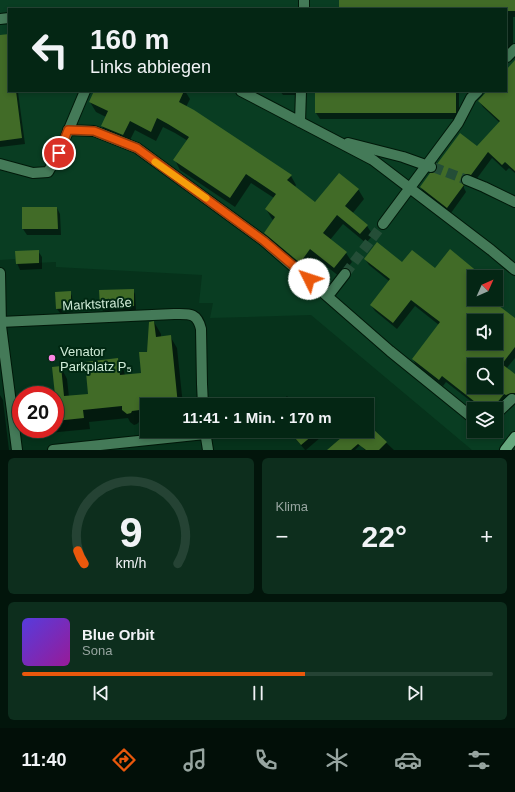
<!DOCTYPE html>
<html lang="de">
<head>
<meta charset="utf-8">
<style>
	:root { --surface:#042614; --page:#0d2e1d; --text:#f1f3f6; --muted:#97a5a0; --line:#254334; --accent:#ea580c }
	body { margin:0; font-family:Helvetica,sans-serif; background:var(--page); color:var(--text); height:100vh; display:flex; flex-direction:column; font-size:15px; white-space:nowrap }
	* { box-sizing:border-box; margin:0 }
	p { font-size:13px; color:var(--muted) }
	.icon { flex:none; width:22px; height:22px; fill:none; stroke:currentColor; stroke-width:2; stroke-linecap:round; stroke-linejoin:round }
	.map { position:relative; height:450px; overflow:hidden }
	.details { display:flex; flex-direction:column; gap:8px; padding:8px; background:#02150b; flex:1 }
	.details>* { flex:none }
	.banner { position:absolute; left:8px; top:8px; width:499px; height:84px; border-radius:0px; box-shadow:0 2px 6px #0003,0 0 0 1px var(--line); background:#042614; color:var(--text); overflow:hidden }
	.needle { width:26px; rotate:45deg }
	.tools { position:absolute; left:467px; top:270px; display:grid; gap:8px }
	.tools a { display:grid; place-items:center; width:36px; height:36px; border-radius:0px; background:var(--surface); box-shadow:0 2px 6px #0003,0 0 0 1px var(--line); font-size:20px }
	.speed { position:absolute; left:12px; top:386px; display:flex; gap:8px; font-size:20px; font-weight:700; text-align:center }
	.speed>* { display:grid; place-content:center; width:52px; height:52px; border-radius:50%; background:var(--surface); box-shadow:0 2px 6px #0003,0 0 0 1px var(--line); line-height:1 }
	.speed .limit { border:6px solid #d22; background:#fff; color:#111 }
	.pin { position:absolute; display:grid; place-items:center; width:34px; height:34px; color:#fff; margin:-17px; border:2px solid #fff; border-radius:50%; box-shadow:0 1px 4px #0007 }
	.me { position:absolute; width:44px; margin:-22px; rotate:311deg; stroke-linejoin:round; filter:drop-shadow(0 0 3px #0008) }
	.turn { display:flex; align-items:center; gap:14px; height:84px; padding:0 16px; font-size:18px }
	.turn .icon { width:52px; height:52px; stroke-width:2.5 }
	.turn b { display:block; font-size:28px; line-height:34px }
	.big { font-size:30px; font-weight:800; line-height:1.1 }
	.details .widget { flex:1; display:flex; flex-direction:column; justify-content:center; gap:6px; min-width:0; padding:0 14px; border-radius:6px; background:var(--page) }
	.details .dial { align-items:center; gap:0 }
	.dial svg { height:104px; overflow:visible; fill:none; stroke:var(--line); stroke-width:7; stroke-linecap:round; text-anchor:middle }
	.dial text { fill:var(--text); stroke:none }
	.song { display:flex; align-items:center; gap:12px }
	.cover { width:48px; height:48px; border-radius:6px; background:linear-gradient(135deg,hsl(250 70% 55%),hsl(300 70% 35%)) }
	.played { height:4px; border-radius:2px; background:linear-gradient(90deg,var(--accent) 60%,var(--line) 60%) }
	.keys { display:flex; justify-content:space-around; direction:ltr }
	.heat { display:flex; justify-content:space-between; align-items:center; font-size:22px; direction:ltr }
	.details .tiles { flex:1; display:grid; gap:8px; grid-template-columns:1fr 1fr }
	.widget:last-child { grid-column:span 2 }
	.trip { position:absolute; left:140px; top:398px; width:234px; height:40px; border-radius:0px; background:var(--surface); box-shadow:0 2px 6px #0003,0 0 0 1px var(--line); font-weight:800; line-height:40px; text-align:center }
	.menu { display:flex; height:64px; justify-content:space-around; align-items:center; background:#020f08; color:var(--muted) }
	.menu .icon { width:28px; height:28px }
	.menu .on { color:var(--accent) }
	.menu b { font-size:18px; color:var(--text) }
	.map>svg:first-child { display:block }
</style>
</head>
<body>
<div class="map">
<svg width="515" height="450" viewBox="0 0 515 450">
	<rect width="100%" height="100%" fill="#06321b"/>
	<path fill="#093d22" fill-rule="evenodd" d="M0,0h515v450h-43l-161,-135 -101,3 3,-15h-14l3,-28 -146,-8v-5l-40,2 -1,-5 -15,1zM9,9h497v82h-497zM474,277h22v22h-22zM474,321h22v22h-22zM474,365h22v22h-22zM474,409h22v22h-22z"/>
	<path fill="#0007" fill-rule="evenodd" d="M340,0h175v17h-2v34l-7,3v-45h-166z
		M0,36h9v55h16l-7,1 7,52 -25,3z
		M515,61v112l-6,-5 -3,3 -14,-13 -17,23 -11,3v4l2,4 -15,21 -27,-19 -3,-7 15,-14 41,-26 23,-24 -17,-16 -4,-6 9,-10h18v-20z
		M95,91h90l5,8 -4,8 105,69 5,9 -1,2 20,17 43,-15 6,10 -12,15 15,12 6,9 -7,8 -23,-19 -13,16 16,13 6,9 -12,15 -24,-19 -10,14 -36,-30 -5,-9 9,-12 -2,-2 -6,-10 8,-11 -23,-15 -16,24 -55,-37 -5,-10 13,-19 -13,-8 -12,-6 -7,14 -21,-11 -7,14 -21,-8 -5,-10 4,-9 -10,-5 -6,-10z
		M280,91h16v4h-13z
		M316,91h143v28h-139l-4,-6z
		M23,208h34l3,6 1,21h-34l-4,-6z
		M38,251l4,6v12l-22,1 -3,-7z
		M365,259l38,4 32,7 43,3 2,4h-6v22h15l26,21v38l-9,11 9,7v23l-19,10h-15l-35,-27 -3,4 -27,-21 -3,-6 26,-34 -24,-19 -18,23 -22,-18 -4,-6 18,-24 -20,-16zM474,321h22v22h-22zM474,365h22v22h-22z
		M133,290l2,4 1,16 -33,1 -2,-4z
		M70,292l2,4 1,16 -13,1 -3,-4z
		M154,322l7,12v3l9,-1 7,12 6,57h-36v17h-8l-2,2 -3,1 -4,-3 -2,-4 -39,4 1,7 -42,4 -3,-4h10v-31l6,-31 6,12 2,18 20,-2 29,-36 6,12 1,5 17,-2z
		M0,395l3,5 6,50h-9z
		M287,396l8,9h-18z
		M367,425l27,25h-29l-5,-5 -5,5h-25l18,-17 -2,-2h21z
		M155,431h15l-14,1z
		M289,431h28l4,6 -15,13h-1z"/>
	<path fill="#416b27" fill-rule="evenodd" d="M339,0h176v11h-9v-2h-167z
		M9,34v57h7l6,47 -22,3v-106z
		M515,60v111l-10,-9 -3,3 -14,-13 -17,23 -5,-1 -5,3v4l3,4 -17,23 -27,-21 10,-14 5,-1 2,-3v-5l23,-31 17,13 23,-25 -22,-20 9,-10h19v-21z
		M94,91h90l-5,11 15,8 98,65 -5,5 28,22 24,-29 20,16 -14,17 23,19 -8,9 -23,-19 -14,18 24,19 -13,16 -24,-19 -10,14 -36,-30 11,-16 -10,-8 11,-15 -30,-20 -16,24 -57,-38 16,-23 -21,-13 -11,-6 -6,14 -21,-11 -7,14 -22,-9 7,-15 -19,-9z
		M315,91h141v22h-141z
		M22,207h35l1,22h-36z
		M377,242l25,20 10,-12 23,18 15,-19 29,24 -4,4h-1v2l-4,4 4,3v13h16l25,19v29l-13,17 13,10v19h-4l-5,2 -2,-1 -12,15h-8l-42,-33 -3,4 -27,-21 28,-37 -29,-22 -18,23 -23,-18 20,-26 -26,-20zM474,321h22v22h-22zM474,365h22v22h-22z
		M39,250v13l-23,1 -1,-13z
		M134,289v17l-34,1 -1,-17z
		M71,291v17l-15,1 -1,-17z
		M154,321l2,16 15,-2 7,70h-31v4l-15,2 -1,2 -4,1 -5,-4v-4l-39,4 1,8 -29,3v-26l-3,-28 9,-1 3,30 24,-2 -3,-32 33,-4 2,17 21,-2 -2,-21h8l2,-30z
		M372,428l15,14 -8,8h-13l-8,-6 -7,6h-24l22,-19h18l1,1z
		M289,431h29l-17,14z"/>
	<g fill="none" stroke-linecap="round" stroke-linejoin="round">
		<path stroke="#244e37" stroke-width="10" stroke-dasharray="10 5" stroke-linecap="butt" d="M433,167l34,13
			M345,274l38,-50"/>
		<defs>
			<path id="minor" d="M304,0v9
				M0,19l9,-1
				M506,57h1l8,-8
				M241,91l132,69 118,90 24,20
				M300,122l1,-31
				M68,130l26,1 43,17 127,93 126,110 84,68
				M348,143l55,14 28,10
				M0,164l33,9 15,-1 11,-19 26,-62
				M467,180l17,7 31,15
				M383,224l75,-101 13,-25 7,-7
				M0,273l1,53 16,124
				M328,296l17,-22
				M0,322l174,-8c15,0 23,-2 27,15l1,55 1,21
				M496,414l16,-15
				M205,431l3,19
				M53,450l152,-16"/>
			<path id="major" d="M505,450l10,-13"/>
		</defs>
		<use href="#minor" stroke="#001809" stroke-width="12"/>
		<use href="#major" stroke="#001809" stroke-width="12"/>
		<use href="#minor" stroke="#447a58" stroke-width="10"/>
		<use href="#major" stroke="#66a87e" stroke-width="10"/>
	</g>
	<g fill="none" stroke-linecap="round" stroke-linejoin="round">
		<defs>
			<path id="route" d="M59,153l9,-23 26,1 43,17 127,93 45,38"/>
		</defs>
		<use href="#route" stroke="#983908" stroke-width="10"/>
		<use href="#route" stroke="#ea580c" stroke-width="7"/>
		<path stroke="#f59e0b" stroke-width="7" d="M155,162l51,36"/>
	</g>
	<circle fill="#fc86e4" stroke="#002812" stroke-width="1.5" cx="52" cy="358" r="4"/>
	<g text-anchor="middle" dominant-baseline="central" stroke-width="4" stroke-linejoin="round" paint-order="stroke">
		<g font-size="13" fill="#cfebd7" stroke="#002812">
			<text transform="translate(97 304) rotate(-3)">Marktstraße</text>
		</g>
		<g font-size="13" fill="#cfebd7" stroke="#002812" text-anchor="start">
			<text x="60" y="351">Venator<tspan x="60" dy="15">Parkplatz P₅</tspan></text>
		</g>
	</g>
</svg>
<div class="tools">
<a><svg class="needle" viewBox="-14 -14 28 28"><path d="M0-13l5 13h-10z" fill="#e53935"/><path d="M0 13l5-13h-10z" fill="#97a5a0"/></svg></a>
<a><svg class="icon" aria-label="sound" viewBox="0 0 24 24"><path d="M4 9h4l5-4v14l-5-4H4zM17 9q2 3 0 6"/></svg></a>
<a><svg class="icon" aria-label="search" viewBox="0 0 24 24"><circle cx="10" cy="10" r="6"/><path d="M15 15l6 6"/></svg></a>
<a><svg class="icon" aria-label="layers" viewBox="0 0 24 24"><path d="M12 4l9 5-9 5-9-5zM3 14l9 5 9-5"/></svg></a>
</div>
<div class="speed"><div class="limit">20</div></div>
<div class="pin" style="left:59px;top:153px;background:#d93025"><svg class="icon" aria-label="arrive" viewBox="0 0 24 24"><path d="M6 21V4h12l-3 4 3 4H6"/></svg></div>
<svg class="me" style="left:309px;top:279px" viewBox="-20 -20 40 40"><circle r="19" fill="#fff"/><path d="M0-13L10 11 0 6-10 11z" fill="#ea580c"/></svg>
<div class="trip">11:41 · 1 Min. · 170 m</div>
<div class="banner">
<div class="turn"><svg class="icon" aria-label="left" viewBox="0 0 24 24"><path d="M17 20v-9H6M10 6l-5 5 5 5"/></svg><div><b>160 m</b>Links abbiegen</div></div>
</div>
</div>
<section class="details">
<div class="tiles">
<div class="widget dial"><svg viewBox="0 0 100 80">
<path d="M14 69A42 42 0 1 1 86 69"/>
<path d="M14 69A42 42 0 0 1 9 59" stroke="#ea580c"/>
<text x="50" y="56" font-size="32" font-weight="700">9</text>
<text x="50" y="72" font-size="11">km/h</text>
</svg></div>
<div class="widget"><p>Klima</p>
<div class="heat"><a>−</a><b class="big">22°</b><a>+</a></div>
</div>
<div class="widget">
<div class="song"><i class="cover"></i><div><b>Blue Orbit</b><p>Sona</p></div></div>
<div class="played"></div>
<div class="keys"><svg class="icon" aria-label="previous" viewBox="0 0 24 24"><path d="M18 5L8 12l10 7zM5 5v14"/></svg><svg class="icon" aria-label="pause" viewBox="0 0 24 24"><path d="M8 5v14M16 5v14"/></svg><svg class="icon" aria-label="next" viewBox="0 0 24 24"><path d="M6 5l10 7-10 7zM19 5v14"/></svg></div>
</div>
</div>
</section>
<nav class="menu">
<b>11:40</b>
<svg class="icon on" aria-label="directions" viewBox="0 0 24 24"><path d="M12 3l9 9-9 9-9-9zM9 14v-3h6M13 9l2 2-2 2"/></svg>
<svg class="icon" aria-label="music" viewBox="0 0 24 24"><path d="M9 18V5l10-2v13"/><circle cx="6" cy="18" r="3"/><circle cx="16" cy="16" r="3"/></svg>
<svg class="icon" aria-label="phone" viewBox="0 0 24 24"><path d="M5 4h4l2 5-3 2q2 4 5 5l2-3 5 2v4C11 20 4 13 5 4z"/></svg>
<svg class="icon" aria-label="climate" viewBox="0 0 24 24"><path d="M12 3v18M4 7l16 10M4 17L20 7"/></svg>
<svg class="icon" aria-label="car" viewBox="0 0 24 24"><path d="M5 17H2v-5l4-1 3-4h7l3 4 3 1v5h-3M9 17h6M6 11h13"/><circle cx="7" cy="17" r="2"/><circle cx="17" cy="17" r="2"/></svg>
<svg class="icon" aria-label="filters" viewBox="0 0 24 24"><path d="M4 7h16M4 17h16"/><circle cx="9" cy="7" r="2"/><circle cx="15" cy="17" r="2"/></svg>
</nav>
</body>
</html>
